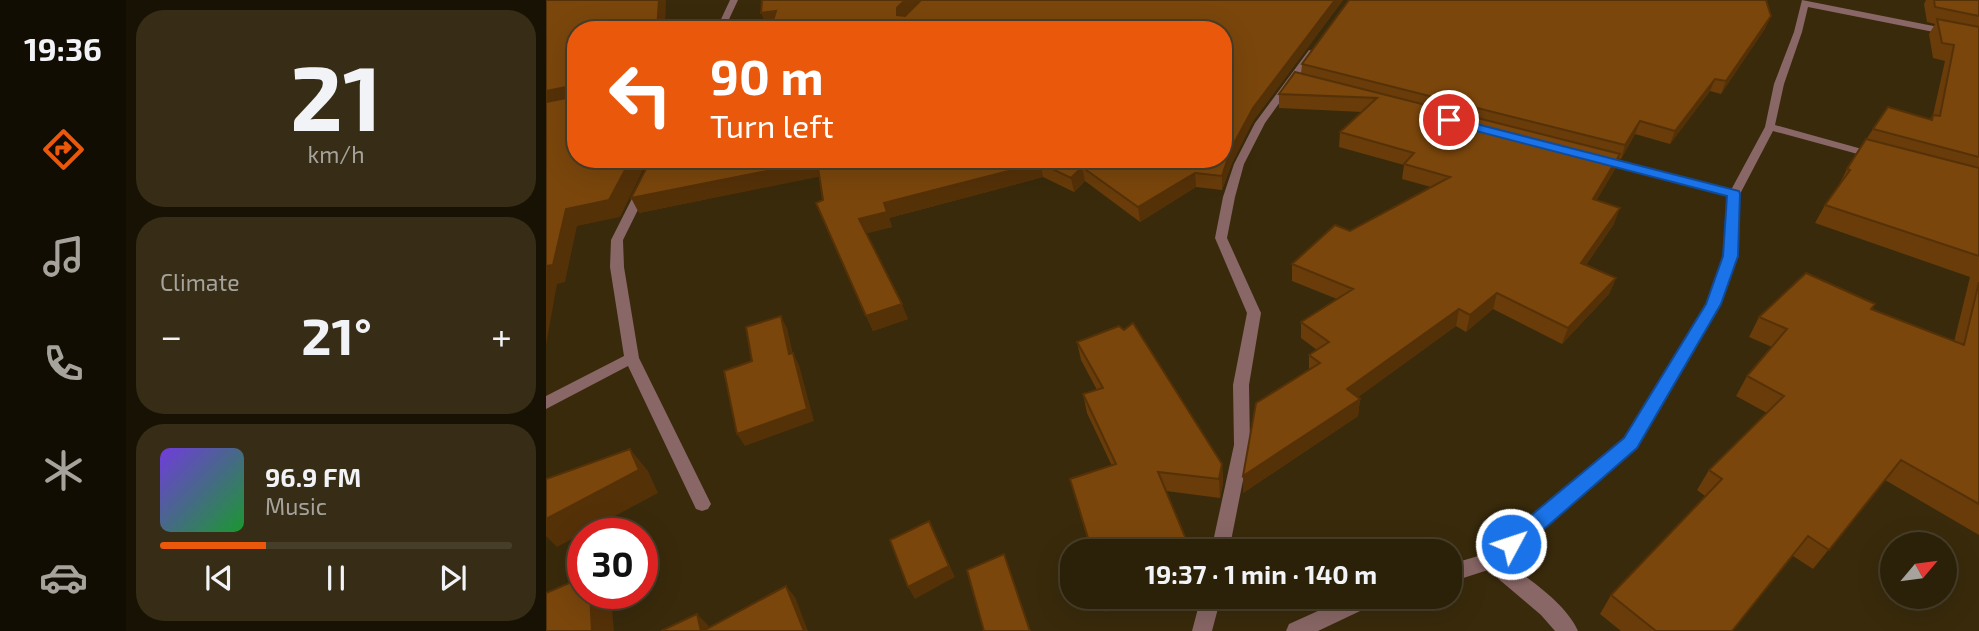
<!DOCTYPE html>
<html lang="en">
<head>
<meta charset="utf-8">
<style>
	:root { --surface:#2b2008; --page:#372d16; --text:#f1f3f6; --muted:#a6a39c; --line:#473e29; --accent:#ea580c }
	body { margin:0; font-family:"Exo 2",sans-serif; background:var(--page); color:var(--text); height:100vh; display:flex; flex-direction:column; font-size:26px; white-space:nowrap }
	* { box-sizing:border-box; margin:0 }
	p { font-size:23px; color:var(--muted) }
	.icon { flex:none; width:38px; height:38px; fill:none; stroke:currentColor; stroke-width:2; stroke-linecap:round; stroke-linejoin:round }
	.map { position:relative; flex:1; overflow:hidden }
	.drawer { display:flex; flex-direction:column; gap:10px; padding:10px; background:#181204; width:420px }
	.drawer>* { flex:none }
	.hud { position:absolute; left:21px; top:21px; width:665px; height:147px; border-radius:28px; box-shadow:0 7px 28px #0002,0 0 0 2px var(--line); background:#ea580c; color:#fff; overflow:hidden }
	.needle { width:46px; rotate:61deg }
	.buttons { position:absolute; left:1334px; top:532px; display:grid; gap:14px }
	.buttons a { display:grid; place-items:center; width:77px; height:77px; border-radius:50%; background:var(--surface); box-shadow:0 7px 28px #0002,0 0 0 2px var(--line); font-size:35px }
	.speed { position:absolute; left:21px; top:518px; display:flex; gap:14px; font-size:35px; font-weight:700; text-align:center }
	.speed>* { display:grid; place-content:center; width:91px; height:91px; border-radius:50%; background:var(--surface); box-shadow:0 7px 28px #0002,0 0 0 2px var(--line); line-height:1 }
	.speed .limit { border:10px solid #d22; background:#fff; color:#111 }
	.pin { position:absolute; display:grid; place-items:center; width:60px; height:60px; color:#fff; margin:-30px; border:4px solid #fff; border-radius:50%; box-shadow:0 2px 7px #0007 }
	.me { position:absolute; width:77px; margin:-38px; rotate:50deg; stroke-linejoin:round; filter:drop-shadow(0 0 5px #0008) }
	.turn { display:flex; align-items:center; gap:24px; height:147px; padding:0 28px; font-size:32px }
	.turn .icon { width:91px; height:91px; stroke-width:2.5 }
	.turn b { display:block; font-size:49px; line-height:60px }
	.big { font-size:52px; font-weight:700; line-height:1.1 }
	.drawer .card { flex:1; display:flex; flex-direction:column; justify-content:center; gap:10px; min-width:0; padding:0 24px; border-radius:28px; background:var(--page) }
	.drawer .dial { align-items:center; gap:0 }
	.dial b { font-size:91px; line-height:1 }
	.song { display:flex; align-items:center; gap:21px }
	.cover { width:84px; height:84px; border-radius:10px; background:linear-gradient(135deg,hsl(260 70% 55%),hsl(130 70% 35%)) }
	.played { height:7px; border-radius:4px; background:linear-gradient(90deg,var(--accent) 30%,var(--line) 30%) }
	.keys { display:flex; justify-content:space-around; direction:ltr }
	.heat { display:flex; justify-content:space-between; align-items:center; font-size:38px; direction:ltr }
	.trip { position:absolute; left:514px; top:539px; width:402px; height:70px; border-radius:28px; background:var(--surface); box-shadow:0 7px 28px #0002,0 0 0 2px var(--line); font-weight:700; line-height:70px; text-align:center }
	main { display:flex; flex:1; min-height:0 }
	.tab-bar { display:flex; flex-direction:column; width:126px; justify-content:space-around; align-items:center; background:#110d03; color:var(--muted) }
	.tab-bar .icon { width:49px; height:49px }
	.tab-bar .selected { color:var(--accent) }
	.tab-bar b { font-size:32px; color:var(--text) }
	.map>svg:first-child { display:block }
</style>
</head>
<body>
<main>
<nav class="tab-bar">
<b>19:36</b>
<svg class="icon selected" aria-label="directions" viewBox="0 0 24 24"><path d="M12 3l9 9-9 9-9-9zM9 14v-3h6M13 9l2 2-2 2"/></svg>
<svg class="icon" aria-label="music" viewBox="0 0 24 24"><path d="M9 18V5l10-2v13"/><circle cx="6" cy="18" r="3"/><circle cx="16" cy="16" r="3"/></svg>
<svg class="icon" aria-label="phone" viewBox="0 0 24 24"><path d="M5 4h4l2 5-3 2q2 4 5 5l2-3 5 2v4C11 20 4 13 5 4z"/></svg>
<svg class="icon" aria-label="climate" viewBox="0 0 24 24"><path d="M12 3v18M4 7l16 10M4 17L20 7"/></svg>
<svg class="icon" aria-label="car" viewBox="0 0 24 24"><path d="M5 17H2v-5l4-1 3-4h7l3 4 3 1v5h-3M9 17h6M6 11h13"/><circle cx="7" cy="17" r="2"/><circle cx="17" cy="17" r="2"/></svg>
</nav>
<section class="drawer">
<div class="card dial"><b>21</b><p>km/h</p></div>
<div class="card"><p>Climate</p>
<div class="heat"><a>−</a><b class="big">21°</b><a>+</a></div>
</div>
<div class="card">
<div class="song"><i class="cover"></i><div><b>96.9 FM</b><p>Music</p></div></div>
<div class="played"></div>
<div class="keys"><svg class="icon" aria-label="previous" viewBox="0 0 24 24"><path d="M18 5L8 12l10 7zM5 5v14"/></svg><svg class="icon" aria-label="pause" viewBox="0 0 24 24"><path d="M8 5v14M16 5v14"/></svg><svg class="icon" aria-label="next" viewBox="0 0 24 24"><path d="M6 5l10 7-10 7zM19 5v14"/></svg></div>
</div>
</section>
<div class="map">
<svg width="1433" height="631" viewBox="0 0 1433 631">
	<rect width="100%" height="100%" fill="#392a0b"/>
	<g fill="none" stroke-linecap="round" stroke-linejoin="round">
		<path fill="#896766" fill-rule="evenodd" d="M184,0h8l-14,30h-8z
			M1256,0l177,35v6l-171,-34 -6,25 -18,52 -9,41 105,29 1,2 -5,3 -103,-28 -33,63 -3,62 -16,48 -85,144 -131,113c24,19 60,41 73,70h-23l-14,-16 -53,-45 -37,12v-18l34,-10 139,-116 83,-134 18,-48 3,-60 -132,-34 -1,-2 5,-3 131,33 34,-63 9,-43 20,-52z
			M763,50l7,2 -51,71 -21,41 -9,33 -8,41 34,75 -12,72 1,60 -21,106h-18l23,-106 -1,-60 14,-72 -32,-75 8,-41 11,-33 21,-41z
			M106,159h11l-40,81 1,27 15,91 72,146 -3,5 -6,2 -6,-2 -68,-143 -82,43v-13l78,-40 -14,-89 1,-27z
			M655,597h20l-9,34h-20z
			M803,597h31l-3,6 -59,28h-32l3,-7z"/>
	</g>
	<path fill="#693c0a" d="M216,0h158l-16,16h1l16,-16h422l-90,121 -21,42 -10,27 -26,-3 -56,35 -55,-41 -11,11 -31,-15 -154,41 3,9 -26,6 42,86 -35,12 -57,-128 7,-3 -4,-24 -180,37 12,-54h572l-451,-135 -6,1z
		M1380,0h53v535l-94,-55 -72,89 -20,-13 -61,75h-111l-21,-17 11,-19 94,-99 -8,-6 12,-20 58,-57 -31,-17 11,-20 25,-29 -23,-10 10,-20 116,-13 -3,5 82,33 16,-65 -155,-54 10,-18 13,-18 9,-18 26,-40 57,-10 3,-4 12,-54 -12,-3 -4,-24 6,-10 -8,-2 -3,-18z
		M1220,27l-45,67 -11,-3 -40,53 -35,-10 -14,25 -3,-1 -3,11 -19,32 18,23 -28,41 30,13 -7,16 -47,50 -69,-35 -27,23 -10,-6 -98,71 2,2 -2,17 -115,77 66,-123v-15l8,-5 -16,-12v-16l36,-23 -45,-18v-17l58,-33 81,-44 -29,-8 2,-14 -65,-18 1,-15 22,-20 -83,-4v-14l22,-20 1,-10z
		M531,342l145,122 1,19 -3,15 -54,-7 25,60h-100l-21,-72 42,-13 -25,-53 -4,-19 14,-4 -16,-30z"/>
	<path fill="#553108" d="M113,0h7l-1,30h-8z
		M359,0h15l-20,19 -3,-4v-7z
		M789,0h8l-90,121 -21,42 -10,27v-14l9,-27 22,-41z
		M230,11l5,12 -15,2 -5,-12z
		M1225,16l-5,11 -45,67 5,-13z
		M1169,79l-5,12 -40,53 5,-13z
		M20,87l9,14 -29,7v-17z
		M1094,121l-5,13 -14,25 4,-14z
		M1074,154l-5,15 -27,46 5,-16z
		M85,159h13l2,5 -26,53 -43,9 -12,56 -8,2 -11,61v-79l20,-57z
		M271,161l6,15 -184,37 -8,-15z
		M494,163l3,14 -154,41 3,9 -27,7 -6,-15 25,-16z
		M536,167l3,14 -11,11 -3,-14z
		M649,173l1,14 -56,35 -2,-15z
		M1074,208l-6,16 -38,55 5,-16z
		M1070,278l-7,16 -47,50 6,-16z
		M951,293l-4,16 -27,23 4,-17z
		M356,304l6,15 -35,12 -7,-15z
		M913,309l-3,17 -110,80 1,-17z
		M235,316l6,12 9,39 -7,-13z
		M247,353l6,12 15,56 -69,25 -8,-12z
		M814,399l-2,17 -115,77v-17z
		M84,449l18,22 10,22 -101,54 -11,-11v-17z
		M676,464l1,19 -3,15 -1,-19z
		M383,521l26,56 -40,22 -7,-12z
		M240,586l9,11 13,34h-4z
		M44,593h19l2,3 3,35h-22z
		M555,597h46l-42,15z
		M151,614l11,11 1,6h-8z"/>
	<path fill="#7a460c" stroke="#553108" stroke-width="2" d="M0,0h113l-2,30h-81v129h55l-22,41 -43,9 -13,56 -7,1v-164l21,-4 3,-9 -4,-2 -20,4z
		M216,0h143l-8,8v7l8,1 16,-16h414l-82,108 -22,41 -9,27 -27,-3 -57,34 -56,-40 -11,11 -31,-15 -156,40 3,9 -28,7 43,85 -36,12 -50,-113 7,-3 -6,-39 -186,37 20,-39h572v-129h-453l6,-19 -15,2z
		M803,0h417l5,16 -45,65 -11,-2 -40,52 -35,-10 -15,24 -323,-81z
		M1388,0h45v16l-44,-9z
		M1391,19l42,8v130l-106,-28 15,-22 44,13 1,-5 7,1 14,-71 -12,-2z
		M749,72l325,82 -27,45 27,9 -39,55 35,15 -48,50 -71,-35 -27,22 -11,-6 -112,80 13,10 -117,77 13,-73 64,-40 -11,-8 20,-13 -28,-20 52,-33 -61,-25 43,-39 15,6 100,-54 -46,-13 10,-11 -74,-21 37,-34 -98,-4z
		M1320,139l113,29v88l-154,-51 25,-35 -3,-1z
		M1260,273l69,31 -4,5 93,36 15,-63v222l-78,-44 -72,90 -21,-14 -76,95h-76l-45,-36 111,-116 -13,-9 75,-74 -37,-20 40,-47 -28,-12z
		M235,316l8,38 4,-1 14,56 -70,25 -13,-63 28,-10 -6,-34z
		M587,323l89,141 -3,15 -61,-7 33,79h-99l-22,-72 46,-15 -33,-70 20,-6 -26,-46 42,-16 5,4z
		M84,449l9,21 -93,49v-40z
		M383,521l20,45 -41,21 -18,-47z
		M458,554l26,77h-46l-17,-61z
		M37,577v16h7l2,38h-46v-38z
		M240,586l18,45h-101z
		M151,614l4,17h-40z"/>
	<path fill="#1a73e8" stroke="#114b97" stroke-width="2" d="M903,117l290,74 1,3 -2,62 -17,48 -84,144 -118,103 -8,3 -7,-3 -3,-7 3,-6 120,-100 82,-134 17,-48 4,-60 -282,-73 -2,-3z"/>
</svg>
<div class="buttons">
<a><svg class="needle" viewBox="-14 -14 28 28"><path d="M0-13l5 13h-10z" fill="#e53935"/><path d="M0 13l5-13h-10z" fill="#a6a39c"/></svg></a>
</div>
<div class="speed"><div class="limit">30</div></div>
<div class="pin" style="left:903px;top:120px;background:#d93025"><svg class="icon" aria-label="arrive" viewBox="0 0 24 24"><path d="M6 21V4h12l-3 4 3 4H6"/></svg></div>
<svg class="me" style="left:965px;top:544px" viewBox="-20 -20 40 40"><circle r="17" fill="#1a73e8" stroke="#fff" stroke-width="3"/><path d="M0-11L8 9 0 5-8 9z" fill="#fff"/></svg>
<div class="trip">19:37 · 1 min · 140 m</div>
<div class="hud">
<div class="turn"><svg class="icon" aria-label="left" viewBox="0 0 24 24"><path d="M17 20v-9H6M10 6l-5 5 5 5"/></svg><div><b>90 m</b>Turn left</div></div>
</div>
</div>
</main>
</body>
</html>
